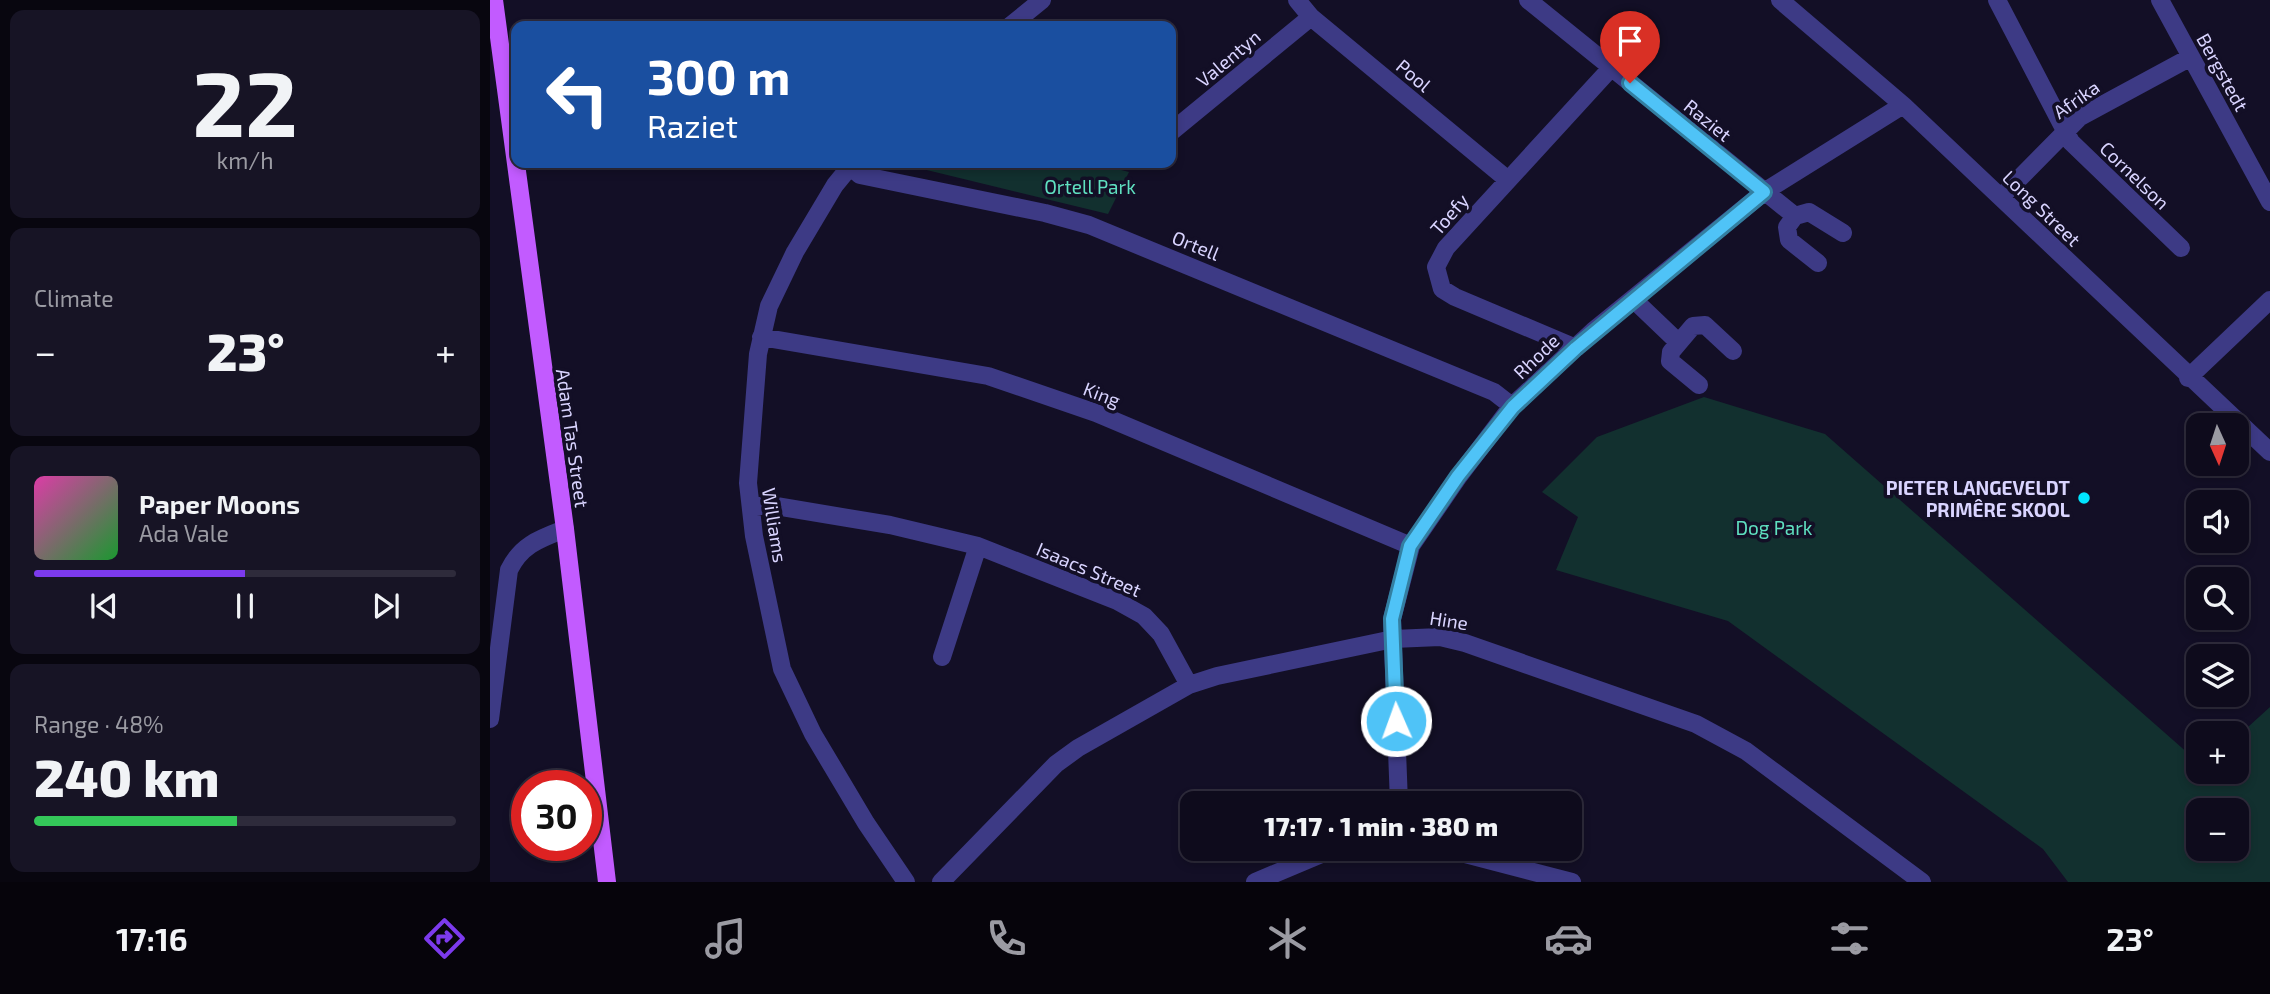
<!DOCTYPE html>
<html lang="en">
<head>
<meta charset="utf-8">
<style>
	:root { --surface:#0e0b1c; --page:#171425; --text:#f1f3f6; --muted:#9b9ba3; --line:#2e2b3b; --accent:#7c3aed }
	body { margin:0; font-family:"Exo 2",sans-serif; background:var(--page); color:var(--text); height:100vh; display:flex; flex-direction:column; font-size:26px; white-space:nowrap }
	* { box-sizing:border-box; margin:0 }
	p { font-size:23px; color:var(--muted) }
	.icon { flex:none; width:38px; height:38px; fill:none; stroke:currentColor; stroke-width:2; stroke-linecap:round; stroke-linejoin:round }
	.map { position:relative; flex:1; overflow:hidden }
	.details { display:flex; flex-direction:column; gap:10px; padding:10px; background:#08060f; width:490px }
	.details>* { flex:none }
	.banner { position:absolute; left:21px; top:21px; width:665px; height:147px; border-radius:14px; box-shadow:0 4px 10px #0003,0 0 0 2px var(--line); background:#1a4fa0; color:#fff; overflow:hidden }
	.needle { width:46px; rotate:177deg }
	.controls { position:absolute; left:1696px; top:413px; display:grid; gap:14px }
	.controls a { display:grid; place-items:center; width:63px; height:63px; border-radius:14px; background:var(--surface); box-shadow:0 4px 10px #0003,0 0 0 2px var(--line); font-size:35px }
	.speed { position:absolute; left:21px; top:770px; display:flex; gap:14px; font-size:35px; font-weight:700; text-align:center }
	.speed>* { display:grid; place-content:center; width:91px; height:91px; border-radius:50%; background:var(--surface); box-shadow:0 4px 10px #0003,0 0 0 2px var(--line); line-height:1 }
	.speed .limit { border:10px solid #d22; background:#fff; color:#111 }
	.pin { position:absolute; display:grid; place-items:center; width:60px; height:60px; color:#fff; margin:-72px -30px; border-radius:50% 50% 50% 0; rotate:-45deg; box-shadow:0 0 7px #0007 }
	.pin .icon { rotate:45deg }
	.me { position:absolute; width:77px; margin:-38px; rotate:358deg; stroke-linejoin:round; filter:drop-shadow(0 0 5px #0008) }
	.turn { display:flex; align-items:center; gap:24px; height:147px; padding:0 21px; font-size:32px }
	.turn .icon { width:91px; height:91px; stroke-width:2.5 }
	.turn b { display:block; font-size:49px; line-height:60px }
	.big { font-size:52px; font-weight:800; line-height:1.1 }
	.details .widget { flex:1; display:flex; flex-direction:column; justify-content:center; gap:10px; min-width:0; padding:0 24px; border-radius:14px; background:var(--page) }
	.details .dial { align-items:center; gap:0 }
	.dial b { font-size:91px; line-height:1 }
	.song { display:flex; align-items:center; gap:21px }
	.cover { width:84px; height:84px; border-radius:10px; background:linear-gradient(135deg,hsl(320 70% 55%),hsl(130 70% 35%)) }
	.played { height:7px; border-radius:4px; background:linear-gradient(90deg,var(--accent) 50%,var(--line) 50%) }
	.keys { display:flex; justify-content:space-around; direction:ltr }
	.heat { display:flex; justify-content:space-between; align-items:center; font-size:38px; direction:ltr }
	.charge { height:10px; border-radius:5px; background:linear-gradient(90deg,#34c759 48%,var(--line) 0) }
	.trip { position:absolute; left:690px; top:791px; width:402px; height:70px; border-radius:14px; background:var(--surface); box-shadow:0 4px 10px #0003,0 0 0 2px var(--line); font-weight:800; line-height:70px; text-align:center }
	.menu { display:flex; height:112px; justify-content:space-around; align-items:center; background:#06040b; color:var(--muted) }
	.menu .icon { width:49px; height:49px }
	.menu .active { color:var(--accent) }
	.menu b { font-size:32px; color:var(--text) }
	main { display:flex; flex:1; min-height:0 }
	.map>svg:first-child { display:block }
</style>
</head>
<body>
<main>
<section class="details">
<div class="widget dial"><b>22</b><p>km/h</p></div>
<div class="widget"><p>Climate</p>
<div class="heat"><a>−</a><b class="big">23°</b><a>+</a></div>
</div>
<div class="widget">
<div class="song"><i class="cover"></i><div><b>Paper Moons</b><p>Ada Vale</p></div></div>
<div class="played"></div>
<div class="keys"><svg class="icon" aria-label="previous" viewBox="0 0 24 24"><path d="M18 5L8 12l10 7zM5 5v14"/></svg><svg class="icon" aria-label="pause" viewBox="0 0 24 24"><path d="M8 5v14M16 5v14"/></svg><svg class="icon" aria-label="next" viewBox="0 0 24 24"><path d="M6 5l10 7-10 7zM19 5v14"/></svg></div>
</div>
<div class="widget"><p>Range · 48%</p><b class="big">240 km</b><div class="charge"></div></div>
</section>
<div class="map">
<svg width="1780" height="882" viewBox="0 0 1780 882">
	<rect width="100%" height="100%" fill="#130f26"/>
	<path fill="#12302f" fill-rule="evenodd" d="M408,163h196l35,9 -21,42z
		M1214,397l121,37 373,328v10h38l1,-35 33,-30v175h-202l-25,-33 -315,-228 -172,-51 22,-53 -36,-25 55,-55zM1708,810h38v39h-38z"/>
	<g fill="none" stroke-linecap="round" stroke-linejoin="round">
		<path stroke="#3d3a85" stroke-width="18" d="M807,0l14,17 197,163
			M1038,0l267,216
			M1290,0l123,105 367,347
			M1507,0l74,142 110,106
			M1670,0l110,202
			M520,26l32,-26
			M681,132l140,-115
			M363,163l-18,22 -40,67 -26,54 -11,48 -10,129 6,53 28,133 31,65 53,89 40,59
			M360,166l10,9 185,38 44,12 405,167 18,14
			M1511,197l79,-80 111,-60
			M1328,263l-29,-23 -2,-13 8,-11 14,-4 34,21
			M1143,299l45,43
			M271,337l227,39 108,37 315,133
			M1086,348l-121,-51 -13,-8 -6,-22 10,-19 165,-180
			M1698,378l82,-78
			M1209,385l-29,-24 1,-9 22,-26 12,-1 28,26
			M261,507l19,-2 120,20 88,21 139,55 27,15 17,18 28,51
			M452,657l36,-111
			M0,719l19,-149c12,-25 30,-31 56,-41
			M909,803l-7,-184 19,-73 48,-70 53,-70 81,-75 171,-139 139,-87
			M956,849l126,33
			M451,882l115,-118 22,-16 111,-63 28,-9 176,-37 47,-2 25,6 231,81 50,27 176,131
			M765,882l69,-29 31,-4"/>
		<path stroke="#c25bff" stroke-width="18" d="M4,0l71,529 42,353"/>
	</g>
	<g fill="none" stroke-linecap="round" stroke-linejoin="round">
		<defs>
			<path id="route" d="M906,721l-4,-102 18,-73 48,-70 55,-69 63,-59 188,-156 -134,-109"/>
		</defs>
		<use href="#route" stroke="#337fa1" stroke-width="18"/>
		<use href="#route" stroke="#4fc3f7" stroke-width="12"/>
	</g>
	<circle fill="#00e5ff" stroke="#130f26" stroke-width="2.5" cx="1594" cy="498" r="7"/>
	<g text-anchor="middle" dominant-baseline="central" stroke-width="7" stroke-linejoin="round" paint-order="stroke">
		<g font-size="19" fill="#d9d4ff" stroke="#130f26">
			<text transform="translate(738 58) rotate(-40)">Valentyn</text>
			<text transform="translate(1733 72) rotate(61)">Bergstedt</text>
			<text transform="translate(924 75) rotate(40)">Pool</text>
			<text transform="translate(1586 99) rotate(-35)">Afrika</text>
			<text transform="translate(1218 120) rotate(39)">Raziet</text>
			<text transform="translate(1645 175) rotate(44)">Cornelson</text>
			<text transform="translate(1552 208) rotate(44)">Long Street</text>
			<text transform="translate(959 214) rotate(-49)">Toefy</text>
			<text transform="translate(706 245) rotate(22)">Ortell</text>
			<text transform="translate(1046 356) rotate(-44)">Rhode</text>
			<text transform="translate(612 394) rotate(21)">King</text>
			<text transform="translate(83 438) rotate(82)">Adam Tas Street</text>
			<text transform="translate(285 525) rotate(81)">Williams</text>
			<text transform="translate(599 569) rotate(23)">Isaacs Street</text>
			<text transform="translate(959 620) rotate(9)">Hine</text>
		</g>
		<g font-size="19" fill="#5fe0c0" stroke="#130f26">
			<text x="600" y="186">Ortell Park</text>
			<text x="1284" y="527">Dog Park</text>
		</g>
		<g font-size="19" font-weight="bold" fill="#d9d4ff" stroke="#130f26" text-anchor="end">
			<text x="1580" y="487">PIETER LANGEVELDT<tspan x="1580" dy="22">PRIMÊRE SKOOL</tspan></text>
		</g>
	</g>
</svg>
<div class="controls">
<a><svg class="needle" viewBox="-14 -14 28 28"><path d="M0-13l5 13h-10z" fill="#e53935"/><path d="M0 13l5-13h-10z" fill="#9b9ba3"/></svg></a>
<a><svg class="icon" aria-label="sound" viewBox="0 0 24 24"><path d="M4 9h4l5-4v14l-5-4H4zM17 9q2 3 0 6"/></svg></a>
<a><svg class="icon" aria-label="search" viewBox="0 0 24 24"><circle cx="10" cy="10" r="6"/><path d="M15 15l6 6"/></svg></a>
<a><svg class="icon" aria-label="layers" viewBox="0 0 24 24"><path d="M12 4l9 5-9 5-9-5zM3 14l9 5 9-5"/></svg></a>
<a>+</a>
<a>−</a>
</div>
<div class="speed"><div class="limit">30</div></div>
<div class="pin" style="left:1140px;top:83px;background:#d93025"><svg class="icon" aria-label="arrive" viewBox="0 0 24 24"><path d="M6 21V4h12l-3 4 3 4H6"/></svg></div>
<svg class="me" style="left:906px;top:721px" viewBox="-20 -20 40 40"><circle r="17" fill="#4fc3f7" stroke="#fff" stroke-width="3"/><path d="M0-11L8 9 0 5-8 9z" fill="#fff"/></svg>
<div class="trip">17:17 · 1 min · 380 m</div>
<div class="banner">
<div class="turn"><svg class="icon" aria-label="left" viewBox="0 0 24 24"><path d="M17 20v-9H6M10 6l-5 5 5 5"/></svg><div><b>300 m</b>Raziet</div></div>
</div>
</div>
</main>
<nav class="menu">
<b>17:16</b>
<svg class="icon active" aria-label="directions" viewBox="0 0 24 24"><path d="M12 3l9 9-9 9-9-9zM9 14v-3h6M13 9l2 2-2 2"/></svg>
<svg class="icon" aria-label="music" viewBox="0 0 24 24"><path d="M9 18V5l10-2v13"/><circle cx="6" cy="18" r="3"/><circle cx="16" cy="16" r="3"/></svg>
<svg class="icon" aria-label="phone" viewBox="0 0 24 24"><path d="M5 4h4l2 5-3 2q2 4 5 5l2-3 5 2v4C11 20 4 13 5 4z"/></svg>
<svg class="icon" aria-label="climate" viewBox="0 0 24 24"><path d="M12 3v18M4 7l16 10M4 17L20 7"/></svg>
<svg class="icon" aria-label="car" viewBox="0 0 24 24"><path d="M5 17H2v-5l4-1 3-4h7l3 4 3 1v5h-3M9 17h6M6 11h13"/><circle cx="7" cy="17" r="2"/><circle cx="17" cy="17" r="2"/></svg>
<svg class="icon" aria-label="filters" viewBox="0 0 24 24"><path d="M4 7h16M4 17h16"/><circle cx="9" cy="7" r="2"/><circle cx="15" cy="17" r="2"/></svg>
<b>23°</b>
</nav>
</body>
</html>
